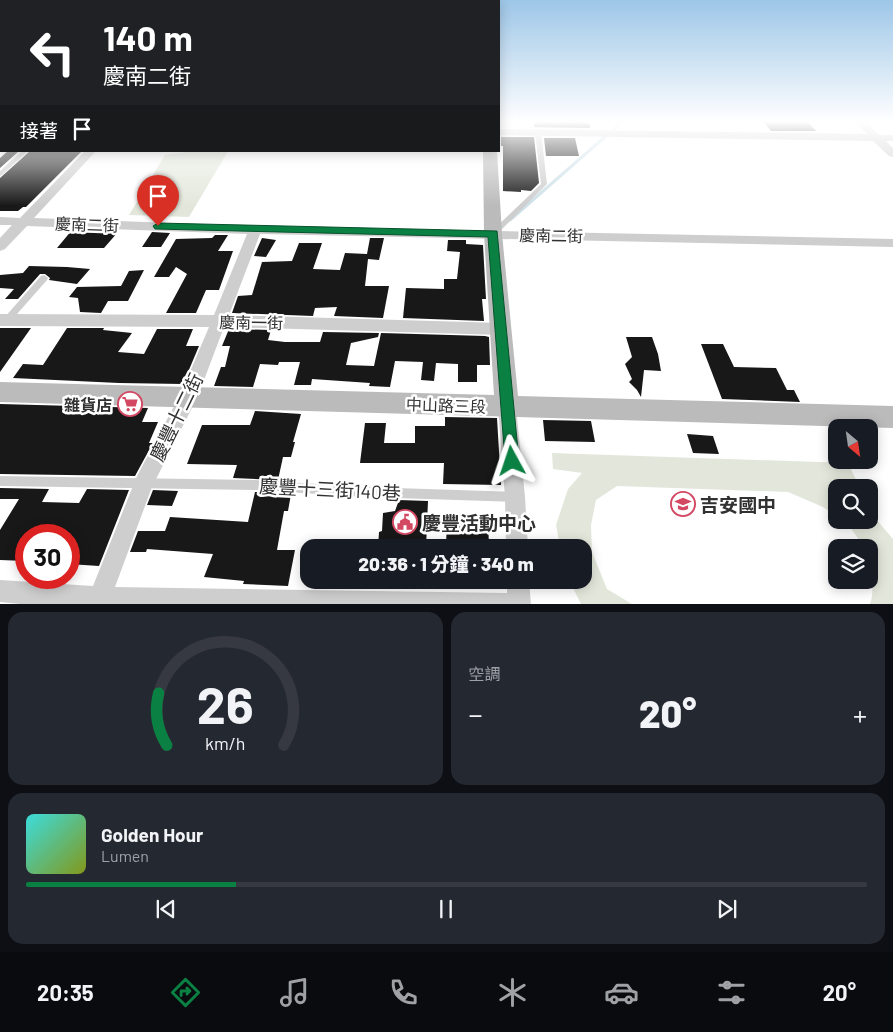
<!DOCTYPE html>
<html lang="zh-TW">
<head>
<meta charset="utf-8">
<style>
	:root { --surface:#171b24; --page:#242831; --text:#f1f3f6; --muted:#9ea1a6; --line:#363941; --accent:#0b8043 }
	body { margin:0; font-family:Barlow,"Noto Sans TC",sans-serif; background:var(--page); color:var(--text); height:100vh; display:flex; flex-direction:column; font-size:19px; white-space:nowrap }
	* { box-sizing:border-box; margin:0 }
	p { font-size:16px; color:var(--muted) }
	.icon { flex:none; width:28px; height:28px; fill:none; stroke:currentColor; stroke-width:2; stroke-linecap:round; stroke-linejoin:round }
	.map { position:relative; height:604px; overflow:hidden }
	.details { display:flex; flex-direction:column; gap:8px; padding:8px; background:#0d0f14; flex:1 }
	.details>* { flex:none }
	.guide { position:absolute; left:0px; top:0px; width:500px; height:152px; box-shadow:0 2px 12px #0003; background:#202124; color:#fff; overflow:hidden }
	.needle { width:32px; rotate:151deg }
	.fabs { position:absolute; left:828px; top:419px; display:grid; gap:10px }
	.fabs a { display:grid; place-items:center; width:50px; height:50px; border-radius:10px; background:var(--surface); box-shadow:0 2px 12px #0003; font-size:25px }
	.speed { position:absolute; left:15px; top:524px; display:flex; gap:10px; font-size:25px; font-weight:700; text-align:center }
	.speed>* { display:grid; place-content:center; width:65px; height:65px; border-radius:50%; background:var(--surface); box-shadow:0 2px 12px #0003; line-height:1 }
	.speed .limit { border:8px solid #d22; background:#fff; color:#111 }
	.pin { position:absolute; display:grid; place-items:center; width:42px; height:42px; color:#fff; margin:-51px -21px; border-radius:50% 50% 50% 0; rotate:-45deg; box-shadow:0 0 5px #0007 }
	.pin .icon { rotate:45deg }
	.me { position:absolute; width:55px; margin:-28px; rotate:355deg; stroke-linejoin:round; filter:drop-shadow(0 0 4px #0008) }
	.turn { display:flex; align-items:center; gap:18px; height:105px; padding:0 20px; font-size:22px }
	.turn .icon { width:65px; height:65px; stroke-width:2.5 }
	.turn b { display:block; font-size:35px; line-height:42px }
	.then { display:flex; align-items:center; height:48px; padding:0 20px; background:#0003; gap:10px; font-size:19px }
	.big { font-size:38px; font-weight:800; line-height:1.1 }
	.details .widget { flex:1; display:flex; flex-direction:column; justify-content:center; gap:8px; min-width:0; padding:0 18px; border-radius:15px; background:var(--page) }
	.details .dial { align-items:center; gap:0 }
	.dial svg { height:130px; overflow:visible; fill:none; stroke:var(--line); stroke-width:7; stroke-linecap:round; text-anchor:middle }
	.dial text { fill:var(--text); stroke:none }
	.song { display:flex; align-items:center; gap:15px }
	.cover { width:60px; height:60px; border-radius:8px; background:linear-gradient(135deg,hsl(180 70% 55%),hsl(70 70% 35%)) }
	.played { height:5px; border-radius:2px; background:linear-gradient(90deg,var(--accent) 25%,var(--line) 25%) }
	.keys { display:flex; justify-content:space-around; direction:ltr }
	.heat { display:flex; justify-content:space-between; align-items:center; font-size:28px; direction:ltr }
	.details .tiles { flex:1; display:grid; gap:8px; grid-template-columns:1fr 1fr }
	.widget:last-child { grid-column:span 2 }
	.trip { position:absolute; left:300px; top:539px; width:292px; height:50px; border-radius:15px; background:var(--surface); box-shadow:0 2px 12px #0003; font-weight:800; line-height:50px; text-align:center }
	.dock { display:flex; height:80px; justify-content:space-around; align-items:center; background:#090b0e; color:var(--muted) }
	.dock .icon { width:35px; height:35px }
	.dock .on { color:var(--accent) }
	.dock b { font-size:22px; color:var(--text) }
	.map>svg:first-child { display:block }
</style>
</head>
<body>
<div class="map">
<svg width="893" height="605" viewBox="0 0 893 605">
	<rect width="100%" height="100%" fill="#fff"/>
	<path fill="#e3e7db" d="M194,151h34l-39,66 -60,-2 36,-60z
		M552,453l296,10 10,21 -27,-1 6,4 -1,29 -13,-9 -35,-15 -171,-6 -21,14 -5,25 1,27 15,37 25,15h-51l-12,-24h15v-32l-24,-1 -4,-22 12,-36 14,-16 -29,-4z
		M869,511l24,28v65h-23c6,-14 -1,-40 -1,-56l-5,-1 -16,-23 -6,-4h27z"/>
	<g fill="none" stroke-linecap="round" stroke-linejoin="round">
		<path stroke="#cde1e8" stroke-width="3" d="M510,220l113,-99"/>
	</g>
	<path fill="#181818" d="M534,121h45l11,3v4l-66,-1h10z
		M763,121h44l9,10h-45z
		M501,137h33l5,46 -8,8 -10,-1v2l-18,-1v-45h-2z
		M544,138h31l4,18h-33z
		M8,151h11l-19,17v-10z
		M30,151h52l-56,56h-3l-5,4h-18v-33z
		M72,230h22l-1,2h25l-14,16h-47z
		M152,232l18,1 -9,14h-19z
		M215,235h13l-10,16h15l-14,39h-13l-10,23h-30l21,-39 -11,-7 -7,10h-15l22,-38 36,-1z
		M262,238l14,2 -10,17 -12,-1z
		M370,238h14l-5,22 -11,-1 -3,27h24l-6,32 -49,-2 3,-9 -22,1 -2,8 -81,-3 6,-17 14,-1 10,-33 30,-1 7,-18h23l-9,26 27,1 5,-17 22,1z
		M448,240h18v4l17,1 3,54h-4l2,22 -81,-3 3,-30 38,1v-10h13l3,-27 -13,-1z
		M29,266l38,1 23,2 -13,15 -28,-4 1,-2 -5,-4h-5l-22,25h-13l9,-10 -14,-1v-13l23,-2z
		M144,270l-16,31h-20l-7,12 -21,-1 -2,-14 -9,-1 8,-10 44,-1 8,-15z
		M0,328h31l-31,44z
		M67,328h37l-1,2 29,3 -14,19 26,2 13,-25h36l-7,17h13l-16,38 -64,-1 -106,-5 10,-14 20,1z
		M229,329l42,1 -3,10 17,2h35l3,-10 56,1 -1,4 -27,6 -5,22 28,1 7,-33 104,3 4,1 1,28h-13v17h-19v-18l-22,-1 -2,18 -13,-1 2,-18 -28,-1 -5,26 -21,-1 1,-3 -58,-4 -1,6h-17l6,-23h-21l-1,3 -18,-1 -7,23 -39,-1 7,-19h4l5,-21h-8z
		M626,337h26l6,17 3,17 -17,-1 -3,27 -4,-7 -8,-8 3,-3 -7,-15 7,-7z
		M701,344h22l11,23 42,1 11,22h7l6,12 -78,-3z
		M0,404l148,4 -6,14h16l-9,21h4l-18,33 -135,-2z
		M255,411l46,3 -8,28h2l-4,15h-8l-5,23 -45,-2 4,-13 -50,-1 15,-39h48z
		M445,417l52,1 4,67 -58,-1 1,-21h-84l5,-40h21l-2,20h31v-17h30z
		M543,420l48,1 4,21 -50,-1z
		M687,434l26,2 6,18 -26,-1z
		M0,488l49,1 -7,13 37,1 8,-14 42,1 -30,76 -30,-2v-29h-43v26l-26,-1v-30l19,-31h-19z
		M153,490l25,1 -6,15 -25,-1z
		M255,492l36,2 -3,17h-4l-7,39h18l-7,36 -45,-2 1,-3 -40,-4 9,-23 -66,-5 -1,3h-16l8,-21h27l5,-14 78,5z
		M399,500l29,1 -2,47h-48l1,-16 3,-1 1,-18 12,-2z
		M447,515l41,1 1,32h-43z"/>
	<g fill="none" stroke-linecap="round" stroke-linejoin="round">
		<path fill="#cecece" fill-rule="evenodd" d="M1,130v4l-1,1v-4z
			M538,130l3,2 6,52 -50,50h-4l-1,-2 1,-2 48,-46 -6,-52z
			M22,151h6l-26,24 -2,1v-5z
			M44,275l4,3 -1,2 -37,42h-6l-1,-2 1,-2 37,-42z
			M0,476l255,4 110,7 150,5 4,1 1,4 -1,4 -4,1 -150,-5 -110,-7 -255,-4z"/>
		<path fill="#cecece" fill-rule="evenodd" d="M0,121h1v6h-1z
			M854,121h11l14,14h14v6h-7l7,7v9l-4,-1 -16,-15 -374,-6v-6l368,5z
			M85,151h11l-62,67 221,8 638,13v8l-633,-13 -31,81 273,8 6,2 2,4 -2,4 -6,2 -278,-8 -26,69 -46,91 -37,100 392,6v-13h22l2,25h-501l-30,-3v-22l93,6 44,-110 44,-83 28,-66 -209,-1v-12l214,1 33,-81 -220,-8 -22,23 -5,2v-13l12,-13h-12v-8l20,1z
			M507,399l6,2 3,6 9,90 3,51h-22l-1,-51 -7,-90 3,-6z"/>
		<path fill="#bbb" fill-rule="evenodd" d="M483,151h14l5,83 16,162 375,10v22l-893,-26v-20l494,13 -10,-161z"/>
	</g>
	<linearGradient id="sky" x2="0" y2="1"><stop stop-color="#9dc6e8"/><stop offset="0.59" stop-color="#fff"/><stop offset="1" stop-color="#fff" stop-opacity="0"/></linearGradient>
	<rect width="893" height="206" fill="url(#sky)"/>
	<path fill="#0b8043" stroke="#07532c" d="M158,223l339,8 22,230 -2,5 -5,2 -5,-2 -2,-5 -17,-224 -333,-8 -2,-3z"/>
	<defs>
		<symbol id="supermarket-ring" viewBox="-11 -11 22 22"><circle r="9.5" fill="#fff" stroke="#d34963" stroke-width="1.5"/><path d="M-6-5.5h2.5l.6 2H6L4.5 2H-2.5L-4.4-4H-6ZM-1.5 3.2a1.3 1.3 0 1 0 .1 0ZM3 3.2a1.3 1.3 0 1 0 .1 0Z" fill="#d34963"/></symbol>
		<symbol id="school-ring" viewBox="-11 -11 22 22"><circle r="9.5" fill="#fff" stroke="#d34963" stroke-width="1.5"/><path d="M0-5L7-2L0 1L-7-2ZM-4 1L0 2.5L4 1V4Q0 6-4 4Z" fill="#d34963"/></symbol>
		<symbol id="civic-ring" viewBox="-11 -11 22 22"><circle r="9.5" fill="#fff" stroke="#d34963" stroke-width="1.5"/><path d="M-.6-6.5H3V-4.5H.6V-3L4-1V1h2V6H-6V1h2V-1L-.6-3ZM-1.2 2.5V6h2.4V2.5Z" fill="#d34963"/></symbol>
	</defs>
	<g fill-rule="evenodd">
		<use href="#supermarket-ring" x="116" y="390" width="28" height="28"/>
		<use href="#school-ring" x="669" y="490" width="28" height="28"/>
		<use href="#civic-ring" x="391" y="508" width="28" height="28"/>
	</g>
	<g text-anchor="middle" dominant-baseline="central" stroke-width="5" stroke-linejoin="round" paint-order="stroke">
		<g font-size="16" fill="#313131" stroke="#fff">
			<text transform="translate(87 224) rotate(2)">慶南二街</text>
			<text transform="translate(551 235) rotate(1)">慶南二街</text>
			<text transform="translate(251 322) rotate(1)">慶南一街</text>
			<text transform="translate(446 405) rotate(2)">中山路三段</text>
		</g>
		<g font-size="16" font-weight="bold" fill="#313131" stroke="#fff" text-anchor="end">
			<text x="112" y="404">雜貨店</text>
		</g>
		<g font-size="19" fill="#313131" stroke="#fff">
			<text transform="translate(176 417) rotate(-64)">慶豐十二街</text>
			<text transform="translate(330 489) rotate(3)">慶豐十三街140巷</text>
		</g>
		<g font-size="19" font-weight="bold" fill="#313131" stroke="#fff" text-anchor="start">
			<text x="700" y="504">吉安國中</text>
			<text x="422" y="522">慶豐活動中心</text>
		</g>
	</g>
</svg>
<div class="fabs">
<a><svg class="needle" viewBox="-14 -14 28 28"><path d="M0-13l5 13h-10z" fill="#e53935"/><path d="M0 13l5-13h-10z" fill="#9ea1a6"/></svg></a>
<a><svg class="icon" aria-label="search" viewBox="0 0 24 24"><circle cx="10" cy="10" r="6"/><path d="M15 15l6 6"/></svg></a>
<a><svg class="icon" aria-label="layers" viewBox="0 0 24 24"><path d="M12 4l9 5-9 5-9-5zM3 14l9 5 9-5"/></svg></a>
</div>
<div class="speed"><div class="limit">30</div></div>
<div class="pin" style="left:158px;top:226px;background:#d93025"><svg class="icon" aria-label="arrive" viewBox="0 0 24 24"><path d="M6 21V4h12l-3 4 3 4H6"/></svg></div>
<svg class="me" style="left:512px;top:461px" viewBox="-20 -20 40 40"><path d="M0-17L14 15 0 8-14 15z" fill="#0b8043" stroke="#fff" stroke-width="4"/></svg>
<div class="trip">20:36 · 1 分鐘 · 340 m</div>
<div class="guide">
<div class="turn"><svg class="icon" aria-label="left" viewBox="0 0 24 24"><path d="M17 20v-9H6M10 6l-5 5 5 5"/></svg><div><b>140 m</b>慶南二街</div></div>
<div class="then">接著<svg class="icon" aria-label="arrive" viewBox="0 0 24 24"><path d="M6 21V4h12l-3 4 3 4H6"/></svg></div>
</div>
</div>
<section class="details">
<div class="tiles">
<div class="widget dial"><svg viewBox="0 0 100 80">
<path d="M14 69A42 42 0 1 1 86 69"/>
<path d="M14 69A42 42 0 0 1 9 37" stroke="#0b8043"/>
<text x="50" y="56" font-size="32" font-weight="700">26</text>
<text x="50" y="72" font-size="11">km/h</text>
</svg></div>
<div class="widget"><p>空調</p>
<div class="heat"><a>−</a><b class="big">20°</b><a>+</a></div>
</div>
<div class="widget">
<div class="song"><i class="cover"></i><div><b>Golden Hour</b><p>Lumen</p></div></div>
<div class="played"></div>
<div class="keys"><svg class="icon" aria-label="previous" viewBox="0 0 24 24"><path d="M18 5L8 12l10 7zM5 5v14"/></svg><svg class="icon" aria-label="pause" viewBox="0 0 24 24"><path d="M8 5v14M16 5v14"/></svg><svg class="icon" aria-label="next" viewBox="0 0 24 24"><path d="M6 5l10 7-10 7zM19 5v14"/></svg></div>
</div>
</div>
</section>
<nav class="dock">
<b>20:35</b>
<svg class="icon on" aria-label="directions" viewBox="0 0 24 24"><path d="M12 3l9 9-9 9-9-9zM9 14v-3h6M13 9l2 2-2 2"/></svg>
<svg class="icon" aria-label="music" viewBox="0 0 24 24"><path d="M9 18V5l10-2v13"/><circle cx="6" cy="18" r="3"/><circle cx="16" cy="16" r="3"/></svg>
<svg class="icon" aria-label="phone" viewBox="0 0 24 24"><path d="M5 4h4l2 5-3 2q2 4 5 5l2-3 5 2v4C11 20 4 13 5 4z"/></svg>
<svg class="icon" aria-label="climate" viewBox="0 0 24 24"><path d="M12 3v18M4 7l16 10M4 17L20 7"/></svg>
<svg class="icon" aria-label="car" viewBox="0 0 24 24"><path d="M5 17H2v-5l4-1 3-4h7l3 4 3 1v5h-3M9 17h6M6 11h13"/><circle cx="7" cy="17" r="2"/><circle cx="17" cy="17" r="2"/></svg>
<svg class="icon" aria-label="filters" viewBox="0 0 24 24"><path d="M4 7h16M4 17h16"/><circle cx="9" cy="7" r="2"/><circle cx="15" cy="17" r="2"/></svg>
<b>20°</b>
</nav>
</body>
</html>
